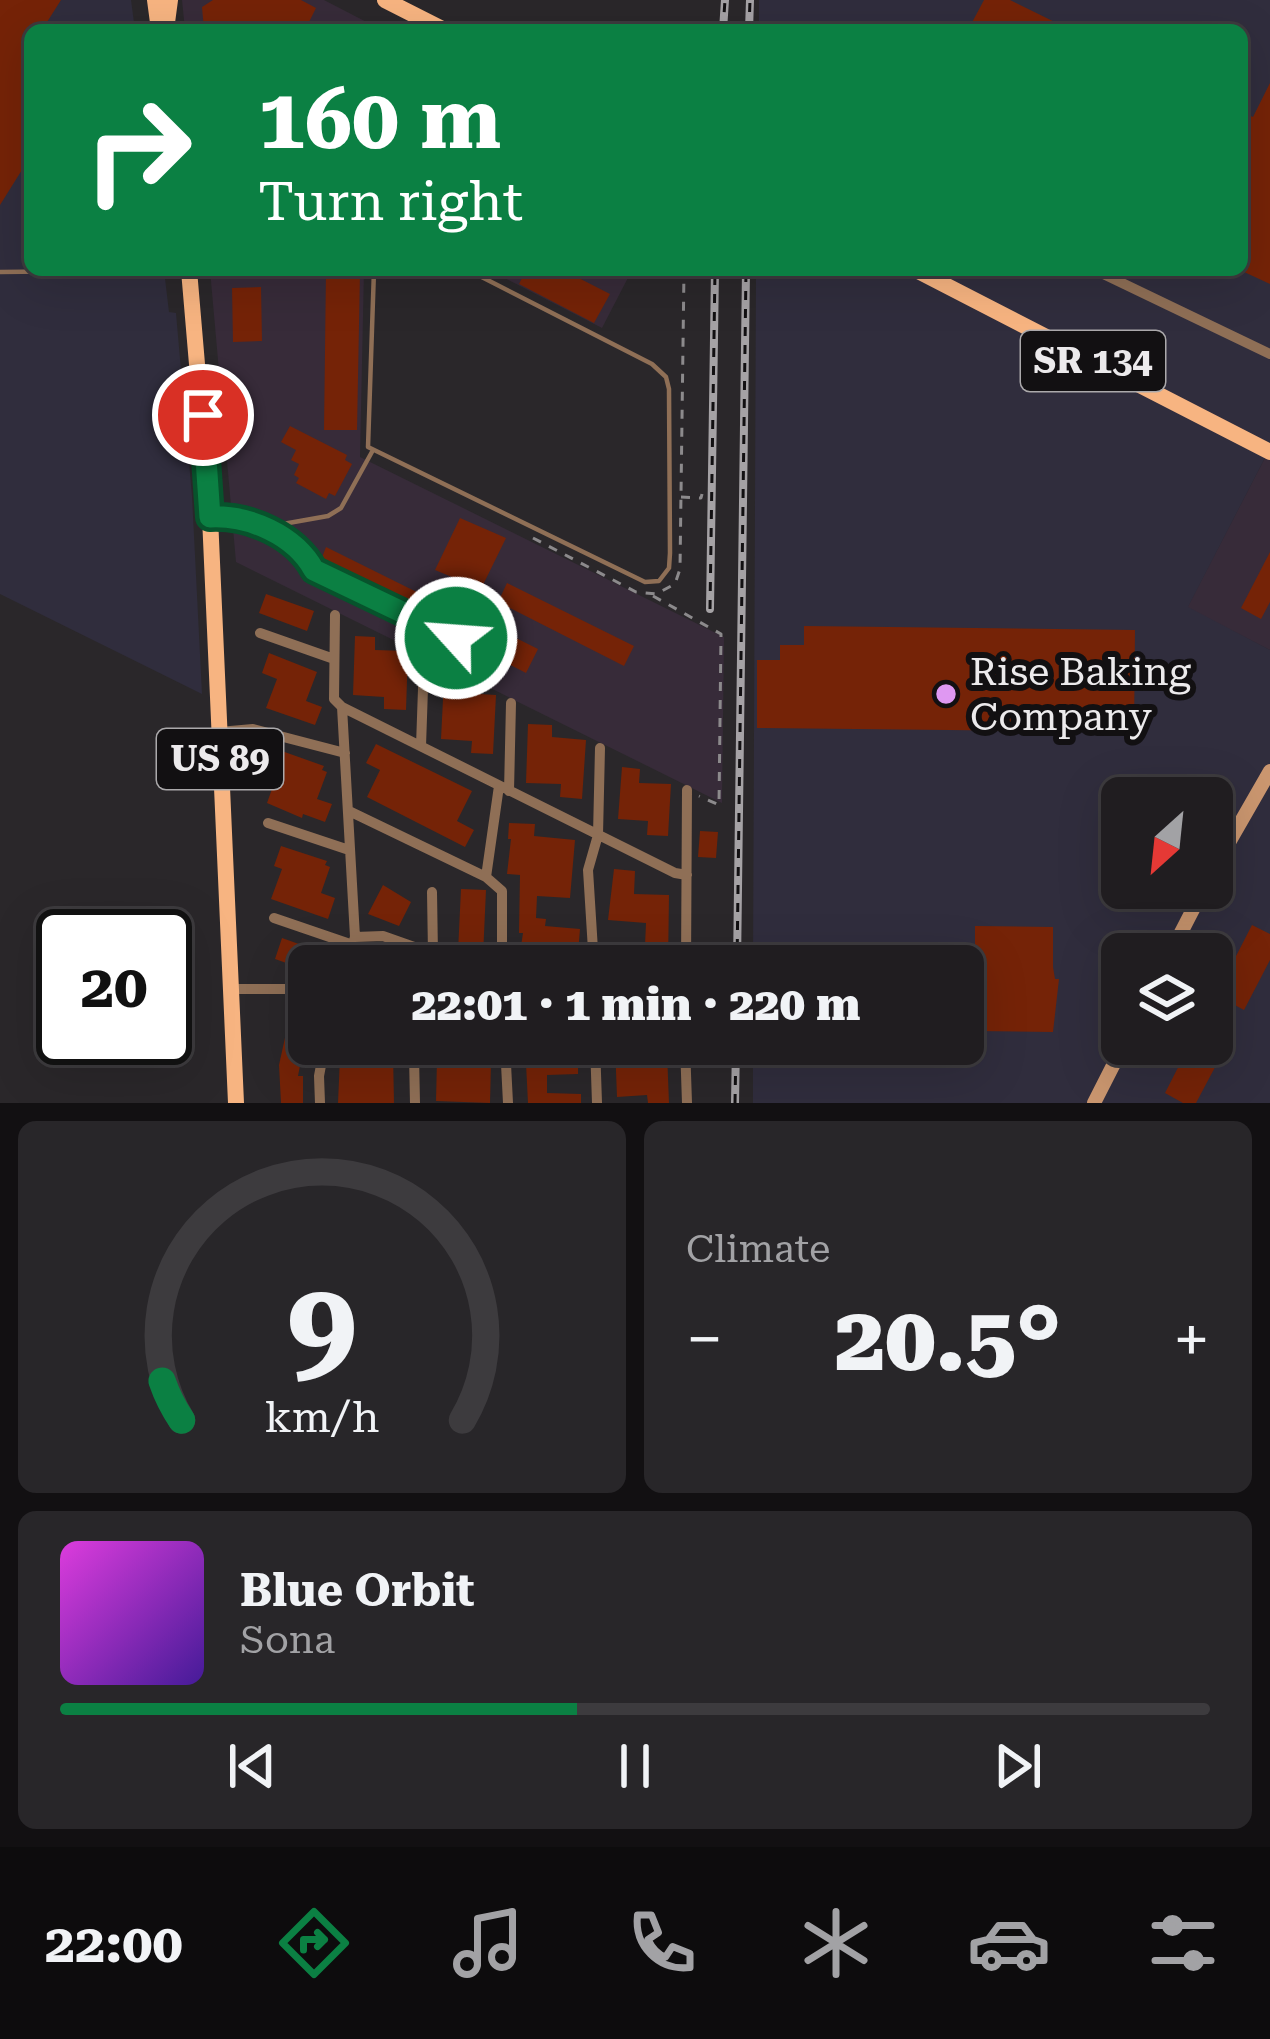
<!DOCTYPE html>
<html lang="en">
<head>
<meta charset="utf-8">
<style>
	:root { --surface:#201d20; --page:#282629; --text:#f1f3f6; --muted:#a2a2a5; --line:#3d3b3e; --accent:#0b8043 }
	body { margin:0; font-family:"Roboto Serif",serif; background:var(--page); color:var(--text); height:100vh; display:flex; flex-direction:column; font-size:45px; white-space:nowrap }
	* { box-sizing:border-box; margin:0 }
	p { font-size:39px; color:var(--muted) }
	.icon { flex:none; width:66px; height:66px; fill:none; stroke:currentColor; stroke-width:2; stroke-linecap:round; stroke-linejoin:round }
	.map { position:relative; height:1103px; overflow:hidden }
	.sheet { display:flex; flex-direction:column; gap:18px; padding:18px; background:#121012; flex:1 }
	.sheet>* { flex:none }
	.hud { position:absolute; left:24px; top:24px; width:1224px; height:252px; border-radius:18px; box-shadow:0 12px 48px #0002,0 0 0 3px var(--line); background:#0b8043; color:#fff; overflow:hidden }
	.needle { width:78px; rotate:207deg }
	.fabs { position:absolute; left:1101px; top:777px; display:grid; gap:24px }
	.fabs a { display:grid; place-items:center; width:132px; height:132px; border-radius:18px; background:var(--surface); box-shadow:0 12px 48px #0002,0 0 0 3px var(--line); font-size:60px }
	.speed { position:absolute; left:36px; top:909px; display:flex; gap:24px; font-size:60px; font-weight:700; text-align:center }
	.speed>* { display:grid; place-content:center; width:156px; height:156px; border-radius:50%; background:var(--surface); box-shadow:0 12px 48px #0002,0 0 0 3px var(--line); line-height:1 }
	.speed .limit { border:6px solid #111; border-radius:18px; background:#fff; color:#111 }
	.pin { position:absolute; display:grid; place-items:center; width:102px; height:102px; color:#fff; margin:-51px; border:6px solid #fff; border-radius:50%; box-shadow:0 3px 12px #0007 }
	.me { position:absolute; width:132px; margin:-66px; rotate:296deg; stroke-linejoin:round; filter:drop-shadow(0 0 9px #0008) }
	.turn { display:flex; align-items:center; gap:42px; height:252px; padding:0 36px; font-size:54px }
	.turn .icon { width:156px; height:156px; stroke-width:2.5 }
	.turn b { display:block; font-size:84px; line-height:102px }
	.big { font-size:90px; font-weight:800; line-height:1.1 }
	.sheet .tile { flex:1; display:flex; flex-direction:column; justify-content:center; gap:18px; min-width:0; padding:0 42px; border-radius:18px; background:var(--page) }
	.sheet .dial { align-items:center; gap:0 }
	.dial svg { height:312px; overflow:visible; fill:none; stroke:var(--line); stroke-width:7; stroke-linecap:round; text-anchor:middle }
	.dial text { fill:var(--text); stroke:none }
	.song { display:flex; align-items:center; gap:36px }
	.cover { width:144px; height:144px; border-radius:18px; background:linear-gradient(135deg,hsl(300 70% 55%),hsl(260 70% 35%)) }
	.played { height:12px; border-radius:6px; background:linear-gradient(90deg,var(--accent) 45%,var(--line) 45%) }
	.keys { display:flex; justify-content:space-around; direction:ltr }
	.heat { display:flex; justify-content:space-between; align-items:center; font-size:66px; direction:ltr }
	.sheet .tiles { flex:1; display:grid; gap:18px; grid-template-columns:1fr 1fr }
	.tile:last-child { grid-column:span 2 }
	.trip { position:absolute; left:288px; top:945px; width:696px; height:120px; border-radius:18px; background:var(--surface); box-shadow:0 12px 48px #0002,0 0 0 3px var(--line); font-weight:800; line-height:120px; text-align:center }
	.tabs { display:flex; height:192px; justify-content:space-around; align-items:center; background:#0d0c0d; color:var(--muted) }
	.tabs .icon { width:84px; height:84px }
	.tabs .active { color:var(--accent) }
	.tabs b { font-size:54px; color:var(--text) }
	.map>svg:first-child { display:block }
</style>
</head>
<body>
<div class="map">
<svg width="1270" height="1103" viewBox="0 0 1270 1103">
	<rect width="100%" height="100%" fill="#2a272a"/>
	<path fill="#372b39" d="M182,0h142l58,30h-197z
		M210,270h154l-4,187 364,180 -2,166 -486,-241z
		M489,270h143l-30,58z
		M1270,448v202l-83,-42z"/>
	<path fill="#302d3d" fill-rule="evenodd" d="M0,0h131l4,30h-105v240h134l5,42 7,1 16,183 10,198 -202,-100z
		M759,0h511v448l-82,159 82,43v453h-517v-59h210v-78h-210l3,-696h486v-240h-483zM1122,798h90v90h-90zM1122,954h90v90h-90z"/>
	<path fill="#752307" d="M0,0h61l-19,30h-12v127l-30,48z
		M213,0h88l15,8 -11,22h-101l-2,-23z
		M984,0h26l61,30h-103z
		M1270,83v201l-28,-13v-159l11,5z
		M526,270h37l47,24 -16,29 -75,-39z
		M326,271l34,1 -3,158h-33z
		M261,287l1,54 -29,1 -1,-54z
		M290,426l57,29 -2,5 7,4 -17,32 -6,-3 -3,6 -30,-16 3,-5 -5,-3 5,-11 -8,-4 5,-10 -15,-8z
		M460,518l46,20 -25,51 -46,-19z
		M326,547l141,70 -8,15 -140,-67z
		M1270,552v50l-9,17 -20,-11z
		M507,583l127,63 -10,20 -126,-64z
		M266,594l48,17 -7,20 -48,-18z
		M486,623l52,26 -12,24 -51,-26z
		M804,626l331,4 -1,102 -377,-4v-68h23v-15h24z
		M355,636l20,1v13l33,1 -2,59 -22,-1v-12l-31,-2z
		M269,653l48,19 -11,29 16,6 -7,18 -49,-17 11,-29 -15,-6z
		M444,679l19,1v13l33,2 -3,59 -22,-1 1,-12 -31,-2z
		M528,724l24,1v12l34,3 -4,59 -22,-2 1,-13 -35,-1z
		M376,744l96,47 -15,30 17,9 -9,17 -98,-50 13,-27 -14,-7z
		M279,750l45,16 -2,4 5,2 -10,27 15,5 -7,18 -22,-8 -1,4 -35,-15 11,-31 -7,-2z
		M622,767l18,2 -1,14 32,1 -3,52 -21,-1 1,-14 -30,-2z
		M509,823l26,1 -1,12 41,4 -5,58 -33,-2 -1,22 10,1 -1,7 35,3 -3,37h-59l5,-33h-4l1,-58 -13,-1 4,-35h-3z
		M700,831l18,1 -2,26 -18,-1z
		M281,846l46,15 -2,4 5,2 -9,26 14,5 -7,21 -57,-20 11,-30 -8,-3z
		M614,869l21,2 -1,23 35,1 -1,71h-53v-21l30,1 1,-23 -38,-3z
		M383,885l28,17 -12,24 -31,-12z
		M461,889l25,1 -3,66 -25,-4z
		M1252,925l18,9v26l-26,50 -28,-15z
		M975,926l78,1v40l2,12h4l-6,53 -78,-1z
		M282,938l45,16 -1,4 11,4 -1,4h-27v5l-34,-12z
		M290,1015l19,4 -11,57h5v27h-22l-2,-38z
		M1212,1029l18,10 -34,64h-13l-18,-10 25,-49h22z
		M525,1044h53v30l-31,1v18l34,1v9h-53z
		M637,1044v10l30,-2 2,51h-21l-1,-8 -30,2 -2,-52z
		M347,1053h46l1,50h-56l2,-46 7,1z
		M437,1060l54,2 -1,41 -54,-2z"/>
	<g fill="none" stroke-linecap="round" stroke-linejoin="round">
		<path stroke="#8c8a8c" stroke-width="3" stroke-dasharray="9 9" stroke-linecap="butt" d="M681,497l20,1 1,-4
			M533,538l103,54 20,2 19,-10 5,-15 4,-299
			M653,596l68,38 -2,171 -20,-9"/>
		<path stroke="#8f6f56" stroke-width="4.5" d="M374,270l-6,177 277,135 14,-1 10,-13 1,-15 -1,-164 -3,-12 -14,-13 -184,-94
			M0,272l181,-2
			M216,516c37,-1 81,22 98,54l142,68
			M266,527l62,-11 13,-8 32,-58"/>
		<path stroke="#8f6f56" stroke-width="10" d="M1095,270l175,84
			M335,615l-1,84 8,8 13,230 -9,29
			M260,633l74,26
			M342,707l333,166 12,2
			M219,732l34,-3 92,24
			M421,746l3,-86
			M499,786l-13,91 16,14v75
			M509,791l2,-88
			M349,811l137,66
			M268,823l81,27
			M432,892l1,62
			M274,918l79,27
			M355,937l28,-1 85,30
			M594,966l-6,-96 10,-35 2,-87
			M686,966l1,-176
			M230,989h63l16,7
			M405,1044l9,11 1,48
			M505,1044l1,13
			M595,1044l2,59
			M685,1044l2,59
			M506,1064l2,39
			M320,1103l-1,-27 6,-32"/>
		<path stroke="#ca966f" stroke-width="14" d="M1212,872l58,-101
			M1170,954l34,-66
			M1094,1103l30,-59"/>
		<path stroke="#f7b481" stroke-width="16" d="M155,0l4,30
			M385,0l59,30
			M166,30l4,-30
			M189,270l21,247 26,586
			M916,270l354,182"/>
		<defs>
			<path id="rail" d="M723,30l2,-30
				M749,30l1,-30
				M710,609l5,-339
				M737,966l9,-696
				M735,1103l1,-59"/>
		</defs>
		<use href="#rail" stroke="#a5a2a5" stroke-width="8"/>
		<use href="#rail" stroke="#121012" stroke-width="3" stroke-dasharray="9" stroke-linecap="butt"/>
	</g>
	<g fill="none" stroke-linecap="round" stroke-linejoin="round">
		<defs>
			<path id="route" d="M203,415l7,102c39,-2 85,18 104,53l142,68"/>
		</defs>
		<use href="#route" stroke="#07532c" stroke-width="30"/>
		<use href="#route" stroke="#0b8043" stroke-width="21"/>
	</g>
	<circle fill="#df98f2" stroke="#121012" stroke-width="4.5" cx="946" cy="694" r="12"/>
	<g text-anchor="middle" dominant-baseline="central" stroke-width="12" stroke-linejoin="round" paint-order="stroke">
		<g fill="#121012" stroke="#aba9ab" stroke-width="3">
			<rect x="1021" y="331" width="144" height="60" rx="9"/>
			<rect x="157" y="729" width="126" height="60" rx="9"/>
		</g>
		<g font-size="36" font-weight="bold" fill="#eceaec">
			<text x="1093" y="361">SR 134</text>
			<text x="220" y="759">US 89</text>
		</g>
		<g font-size="39" fill="#eceaec" stroke="#121012" text-anchor="start">
			<text x="970" y="672">Rise Baking<tspan x="970" dy="45">Company</tspan></text>
		</g>
	</g>
</svg>
<div class="fabs">
<a><svg class="needle" viewBox="-14 -14 28 28"><path d="M0-13l5 13h-10z" fill="#e53935"/><path d="M0 13l5-13h-10z" fill="#a2a2a5"/></svg></a>
<a><svg class="icon" aria-label="layers" viewBox="0 0 24 24"><path d="M12 4l9 5-9 5-9-5zM3 14l9 5 9-5"/></svg></a>
</div>
<div class="speed"><div class="limit">20</div></div>
<div class="pin" style="left:203px;top:415px;background:#d93025"><svg class="icon" aria-label="arrive" viewBox="0 0 24 24"><path d="M6 21V4h12l-3 4 3 4H6"/></svg></div>
<svg class="me" style="left:456px;top:638px" viewBox="-20 -20 40 40"><circle r="17" fill="#0b8043" stroke="#fff" stroke-width="3"/><path d="M0-11L8 9 0 5-8 9z" fill="#fff"/></svg>
<div class="trip">22:01 · 1 min · 220 m</div>
<div class="hud">
<div class="turn"><svg class="icon" aria-label="right" viewBox="0 0 24 24"><path d="M7 20v-9h11M14 6l5 5-5 5"/></svg><div><b>160 m</b>Turn right</div></div>
</div>
</div>
<section class="sheet">
<div class="tiles">
<div class="tile dial"><svg viewBox="0 0 100 80">
<path d="M14 69A42 42 0 1 1 86 69"/>
<path d="M14 69A42 42 0 0 1 9 59" stroke="#0b8043"/>
<text x="50" y="56" font-size="32" font-weight="700">9</text>
<text x="50" y="72" font-size="11">km/h</text>
</svg></div>
<div class="tile"><p>Climate</p>
<div class="heat"><a>−</a><b class="big">20.5°</b><a>+</a></div>
</div>
<div class="tile">
<div class="song"><i class="cover"></i><div><b>Blue Orbit</b><p>Sona</p></div></div>
<div class="played"></div>
<div class="keys"><svg class="icon" aria-label="previous" viewBox="0 0 24 24"><path d="M18 5L8 12l10 7zM5 5v14"/></svg><svg class="icon" aria-label="pause" viewBox="0 0 24 24"><path d="M8 5v14M16 5v14"/></svg><svg class="icon" aria-label="next" viewBox="0 0 24 24"><path d="M6 5l10 7-10 7zM19 5v14"/></svg></div>
</div>
</div>
</section>
<nav class="tabs">
<b>22:00</b>
<svg class="icon active" aria-label="directions" viewBox="0 0 24 24"><path d="M12 3l9 9-9 9-9-9zM9 14v-3h6M13 9l2 2-2 2"/></svg>
<svg class="icon" aria-label="music" viewBox="0 0 24 24"><path d="M9 18V5l10-2v13"/><circle cx="6" cy="18" r="3"/><circle cx="16" cy="16" r="3"/></svg>
<svg class="icon" aria-label="phone" viewBox="0 0 24 24"><path d="M5 4h4l2 5-3 2q2 4 5 5l2-3 5 2v4C11 20 4 13 5 4z"/></svg>
<svg class="icon" aria-label="climate" viewBox="0 0 24 24"><path d="M12 3v18M4 7l16 10M4 17L20 7"/></svg>
<svg class="icon" aria-label="car" viewBox="0 0 24 24"><path d="M5 17H2v-5l4-1 3-4h7l3 4 3 1v5h-3M9 17h6M6 11h13"/><circle cx="7" cy="17" r="2"/><circle cx="17" cy="17" r="2"/></svg>
<svg class="icon" aria-label="filters" viewBox="0 0 24 24"><path d="M4 7h16M4 17h16"/><circle cx="9" cy="7" r="2"/><circle cx="15" cy="17" r="2"/></svg>
</nav>
</body>
</html>
